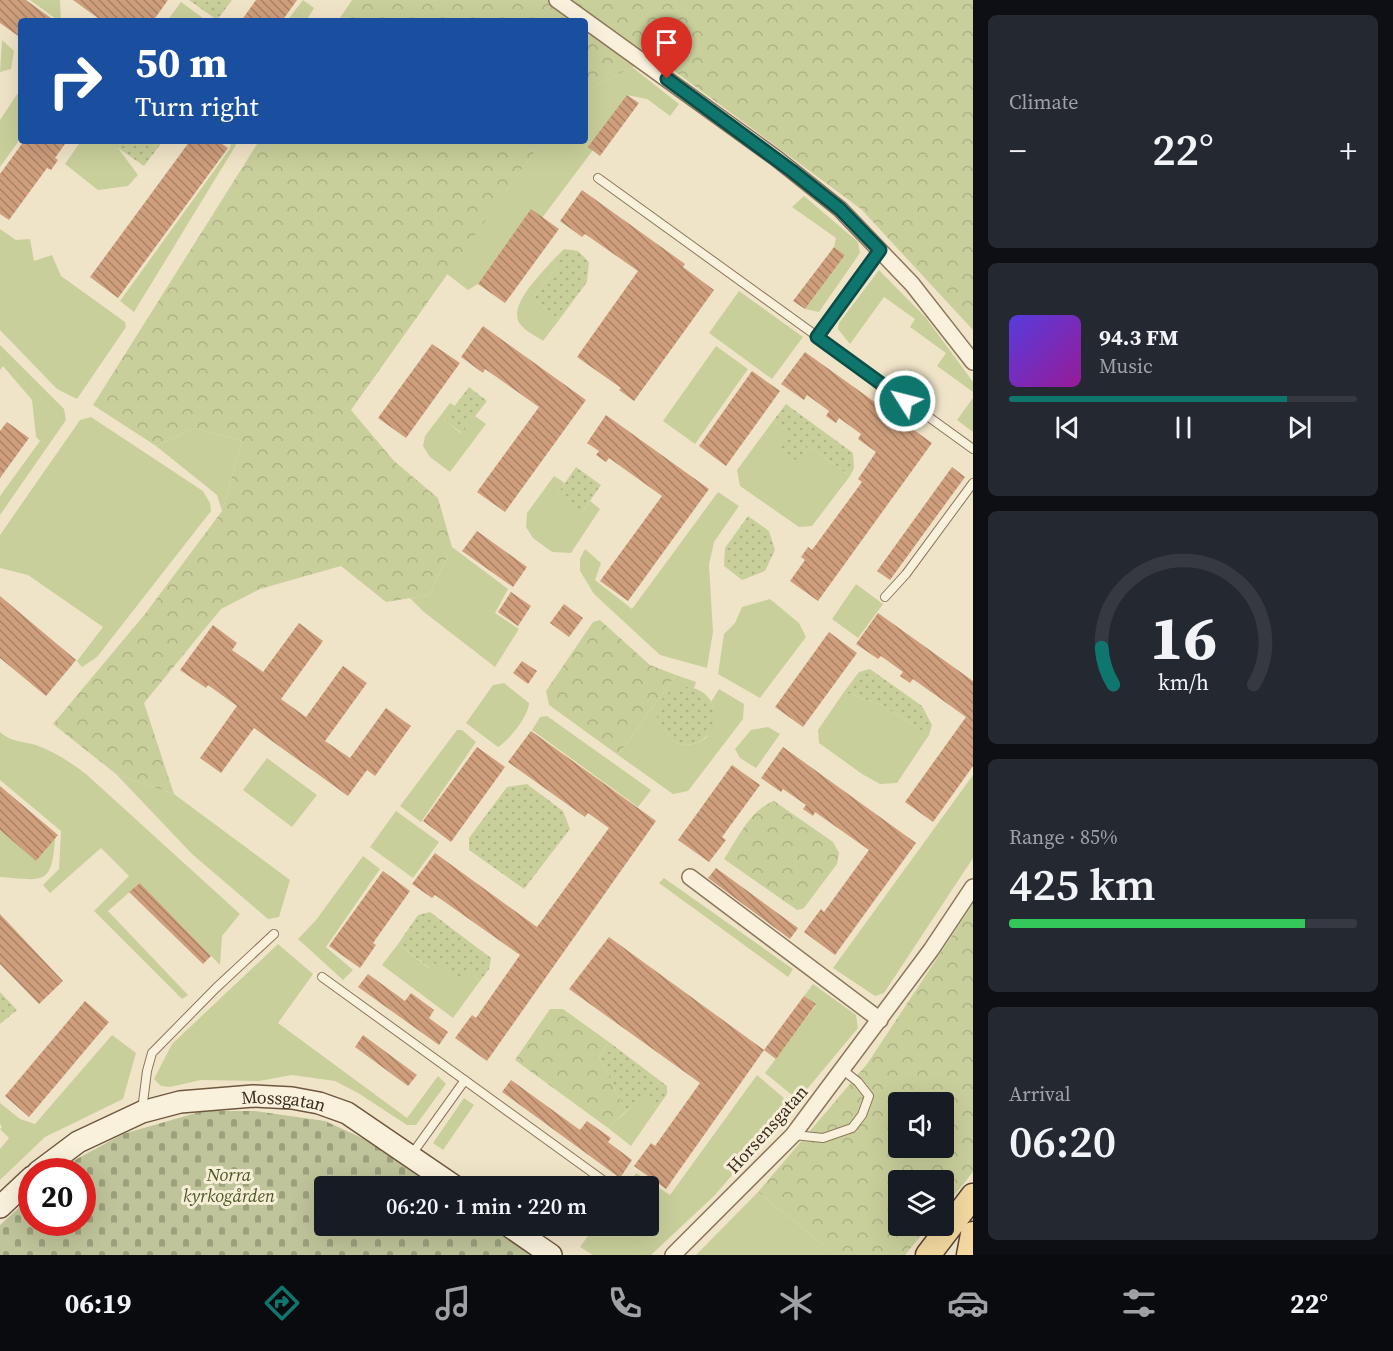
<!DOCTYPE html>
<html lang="en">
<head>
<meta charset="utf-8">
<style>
	:root { --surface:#171b24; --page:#242831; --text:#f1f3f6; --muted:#9ea1a6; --line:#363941; --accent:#0f766e }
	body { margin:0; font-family:"Source Serif 4",serif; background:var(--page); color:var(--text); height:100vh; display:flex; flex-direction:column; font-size:22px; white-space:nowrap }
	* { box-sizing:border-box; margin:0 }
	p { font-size:20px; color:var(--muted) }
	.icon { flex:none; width:33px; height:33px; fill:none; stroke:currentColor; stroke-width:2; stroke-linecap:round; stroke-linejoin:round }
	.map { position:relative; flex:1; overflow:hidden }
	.side { display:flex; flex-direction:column; gap:15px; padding:15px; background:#0d0f14; width:420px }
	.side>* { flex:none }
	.top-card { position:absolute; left:18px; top:18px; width:570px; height:126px; border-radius:6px; box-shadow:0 6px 24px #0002; background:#1a4fa0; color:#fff; overflow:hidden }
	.fabs { position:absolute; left:888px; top:1092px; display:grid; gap:12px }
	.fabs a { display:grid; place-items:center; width:66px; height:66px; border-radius:6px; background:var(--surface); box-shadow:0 6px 24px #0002; font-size:30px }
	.speed { position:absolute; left:18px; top:1158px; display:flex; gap:12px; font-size:30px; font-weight:700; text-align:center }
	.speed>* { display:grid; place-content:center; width:78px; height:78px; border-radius:50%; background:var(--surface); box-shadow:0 6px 24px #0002; line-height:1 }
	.speed .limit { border:9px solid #d22; background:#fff; color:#111 }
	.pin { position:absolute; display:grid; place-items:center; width:51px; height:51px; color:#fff; margin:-62px -26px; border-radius:50% 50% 50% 0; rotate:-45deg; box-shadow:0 0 6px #0007 }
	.pin .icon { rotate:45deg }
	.me { position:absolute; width:66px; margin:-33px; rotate:306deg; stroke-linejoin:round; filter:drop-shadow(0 0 4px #0008) }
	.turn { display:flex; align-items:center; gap:21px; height:126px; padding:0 18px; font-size:27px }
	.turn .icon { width:78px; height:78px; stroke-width:2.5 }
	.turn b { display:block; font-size:42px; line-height:51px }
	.big { font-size:45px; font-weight:600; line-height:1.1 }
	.side .widget { flex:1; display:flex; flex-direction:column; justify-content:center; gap:9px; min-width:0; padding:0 21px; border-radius:9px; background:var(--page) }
	.side .dial { align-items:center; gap:0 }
	.dial svg { height:156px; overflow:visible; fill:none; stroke:var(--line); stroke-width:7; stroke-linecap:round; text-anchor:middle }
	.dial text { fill:var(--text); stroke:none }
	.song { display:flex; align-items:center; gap:18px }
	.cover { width:72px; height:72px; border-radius:9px; background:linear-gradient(135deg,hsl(250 70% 55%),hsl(300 70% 35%)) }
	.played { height:6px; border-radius:3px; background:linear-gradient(90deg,var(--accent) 80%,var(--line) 80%) }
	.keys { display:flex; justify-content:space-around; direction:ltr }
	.heat { display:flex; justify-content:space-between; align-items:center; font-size:33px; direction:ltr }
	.charge { height:9px; border-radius:4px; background:linear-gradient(90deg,#34c759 85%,var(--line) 0) }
	.trip { position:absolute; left:314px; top:1176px; width:345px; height:60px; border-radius:6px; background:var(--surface); box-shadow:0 6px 24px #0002; font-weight:600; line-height:60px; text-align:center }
	.tab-bar { display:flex; height:96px; justify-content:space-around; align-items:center; background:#090b0e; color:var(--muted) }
	.tab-bar .icon { width:42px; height:42px }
	.tab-bar .on { color:var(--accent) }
	.tab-bar b { font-size:27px; color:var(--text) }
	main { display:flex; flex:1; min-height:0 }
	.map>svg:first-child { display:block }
</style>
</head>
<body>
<main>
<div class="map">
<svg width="973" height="1255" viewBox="0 0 973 1255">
	<defs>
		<pattern id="forest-crowns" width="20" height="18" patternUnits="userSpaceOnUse" patternTransform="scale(1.5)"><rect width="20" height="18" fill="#c9cf9b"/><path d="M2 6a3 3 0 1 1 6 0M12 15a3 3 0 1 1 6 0" fill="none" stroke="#aeb285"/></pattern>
		<pattern id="cemetery-stones" width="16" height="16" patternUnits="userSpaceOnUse" patternTransform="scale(1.5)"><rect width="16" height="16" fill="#bfc49a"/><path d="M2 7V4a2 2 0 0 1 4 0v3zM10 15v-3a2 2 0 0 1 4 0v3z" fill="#9ca07d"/></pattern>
		<pattern id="park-dots" width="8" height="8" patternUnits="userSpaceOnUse" patternTransform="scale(1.5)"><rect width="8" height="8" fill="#c9cf9b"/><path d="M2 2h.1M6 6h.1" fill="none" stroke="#aeb285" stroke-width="1.8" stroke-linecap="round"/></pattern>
		<pattern id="building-back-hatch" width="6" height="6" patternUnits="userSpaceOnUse" patternTransform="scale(1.5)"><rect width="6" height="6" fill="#cf9f7d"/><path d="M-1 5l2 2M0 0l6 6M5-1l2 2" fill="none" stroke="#a98266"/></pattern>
	</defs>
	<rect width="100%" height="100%" fill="#f0e4c8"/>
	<path fill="#c9cf9b" d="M30,0h30l1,21h-2z
		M303,0l11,8 -8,13h-19z
		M181,2l26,19h-40z
		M2,40l12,11 -3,18 -11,3z
		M632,67l47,37 -9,12 -23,-17 -20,-4 -38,52 4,3 -51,68 -11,-8 -53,74 -10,6 -21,-16 95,-133h43v-50z
		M21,69v69l-21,29v-47l18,-27z
		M81,141h42l-5,7 20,27 -10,11 -30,4 -33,-26z
		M232,142l4,3 -102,167 -14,-11 109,-151z
		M804,196l54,46 2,11 -41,59 -14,-3 40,-54 -11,-8 2,-9 -44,-31z
		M0,229l16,11 14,-1 4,22 18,-6 9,21 64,46 1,5 -49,72 -20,-10 -57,-59z
		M552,261l5,6 -24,31 26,22 -16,21c-7,-5 -18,-10 -23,-17 -13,-18 21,-50 32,-63z
		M879,270l47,48 47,64v10l-36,-26 9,-13 -36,-26 5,-8 -31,-22 -34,47 -12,-15 1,-6z
		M739,291l64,46 -31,42 -63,-46z
		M0,345l64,64 2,11 -66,95v-19l40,-55 -4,-4 -4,-37 -29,-34 -3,4z
		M716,346l32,23 -53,75 -32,-23z
		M973,398v34l-16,-12z
		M450,403l5,3 -11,14 17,13 14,-17 11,8 -36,48 -20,-15 -7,-11 2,-10z
		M91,417l112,74 7,12 1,8 -114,146 -15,10 -5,-6 26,-34 -75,-52 -28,-7v-33l80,-115z
		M773,421l19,12 4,28 12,-15 42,30 -38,50 -13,1 -59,-41 -3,-16z
		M195,428l47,13 -20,70 -5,-16 -61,-49z
		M554,476l11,7 -9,13 26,17 8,-12 10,8 -29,44 -19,-1 -19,-14 -7,-11 1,-14z
		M718,492l21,14 -25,36 -5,23 4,67 -6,36 -47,-13 -66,-61 -14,-23v-12l5,-10 16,14 -6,17 37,29z
		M452,547l56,42 -13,24 24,16 -24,38 -71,-55 -14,-14 19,-3z
		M856,584l27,20 -25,34 -26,-19z
		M770,599l29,24 7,14 -46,61 -42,-24 6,-40 11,-11 7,-16z
		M676,675l20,7 -2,6c-8,-1 -12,1 -19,4 -39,16 -6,74 32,45l7,-28 -3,-7 8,-13 25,15 -1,15 -55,72 -15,3 -55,-39z
		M504,683l25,20c0,12 -20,38 -31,44l-32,-24 27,-38z
		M844,692l38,13 47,30 -32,48 -17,1 -18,-10 -43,-31 -1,-13z
		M547,716l104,74 -13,17 -106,-77 8,-13z
		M768,727l12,7 -24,34 -16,-10 -5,-9 16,-19z
		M457,730h5l14,12 -55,80 -21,-16z
		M0,732c11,10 22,9 36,13 19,7 34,17 50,29l154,140 -18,22 -2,29 -80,-82 -32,28 80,84 -6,4 -88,-88 35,-35 -28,-28 -51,45 -7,-8 16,-16 2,-38 -61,-51z
		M267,758l50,37 -25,32 -49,-37z
		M116,774l58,20 116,86 -11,37 -11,2 -76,-65z
		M973,775v83l-89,135 -9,3 -42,-28z
		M396,811l43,31 -26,36 -43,-31z
		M0,830l36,30 19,-22c-3,49 -12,42 -55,39z
		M363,856l17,13 -54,78 27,23 -10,10 -45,-41 18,-19z
		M664,878l129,91 -5,8 -129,-94z
		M278,944l35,30 -35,49 129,95 31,-42 8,8 -30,41h-9l-49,-32 -23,-12 -43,-6 -33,6 -58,-1 -31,7 -9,-1 -7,-7 18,-35z
		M398,944l31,24 5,-5 32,7 14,11 -27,37 -71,-53z
		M813,984l43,31 2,13 -60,72 -33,-27 51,-68 -12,-9z
		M112,1035l24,18 -13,46 -78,38 -45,43v-31l9,-11 -9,-9 2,-2 -2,-3v-21l20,16 15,5z
		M757,1075l35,30 -77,90 -64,60h-58l-13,-8 15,-21h53v-40h-12l-6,-4 6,-9 34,22z
		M642,1097l16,10 -27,39 -23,-18z
		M464,1098l10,7 -31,45 -10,-7z
		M758,1192l78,63h-140z"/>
	<path fill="url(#forest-crowns)" fill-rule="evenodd" d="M352,0h621v330l-112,-121 -207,-153 -69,35v-70h-247z
		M259,141h283l-191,269 43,51 44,37 14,49 -23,48 -43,7 -45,-36 -81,23 -39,20 -77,94 30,91 -58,-20 -63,-50 92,-110 77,-103 20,-70 -47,-13 -39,18 -63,-41z
		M600,620l50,45 26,10 -58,80 -69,-50 -3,-14 47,-69z
		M774,801l59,41 6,11 -2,11 -33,44 -7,2 -73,-51c14,-21 26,-49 50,-58z
		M973,904v268l-29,36v-28h-46v46h31l-24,29h-69l-78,-63 109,-128zM898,1102h46v46h-46z
		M550,1009h13l46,33 -10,15 27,54 -18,17 -93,-68z"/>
	<path fill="url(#cemetery-stones)" d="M203,1111h52l70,10 72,33 47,32h-120v40h175l25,17 5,12h-529v-30l31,-28 1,25h50v-50l-21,-1 12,-10 50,-27z"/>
	<path fill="url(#park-dots)" d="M189,0h43l-15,20z
		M123,141h40l-19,25 -26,-18z
		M564,249l14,2 11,11 -2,20 -28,38 -26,-22 24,-31 -5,-6z
		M469,387l18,14 -25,32 -18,-13z
		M786,404l67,49 1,15 -4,8 -42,-30 -11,15 -17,-12 11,-16 -18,-12z
		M576,467l25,18 -20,29 -25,-18z
		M748,516l21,15 6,19 -10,21 -23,9 -18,-14 1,-18z
		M870,669l52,37 10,19 -3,10 -47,-30 -38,-13 15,-20z
		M657 716a29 29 0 1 1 58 0a29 29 0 1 1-58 0Z
		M527,784l36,27 7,18 -46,60 -55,-39v-12l38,-51z
		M430,912l61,46 -2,11 -9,12 -14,-11 -8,10 -24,-17 -4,5 -32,-24 20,-29z
		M0,992l17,18 -17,14z
		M609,1042l58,44v8l-9,13 -16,-9 -16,13 -27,-54z"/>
	<path fill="url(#building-back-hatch)" d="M0,0h26l29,21h-34v17l-21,-15z
		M73,0h95l-15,21h-51z
		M256,0h41l-15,21h-41z
		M627,95l12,8 -39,53 -12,-9z
		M24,141h43l-12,17 3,2 -7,10 -4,-2 -38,52 -9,-6v-40z
		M190,141h28l10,7 -110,150 -28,-21z
		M582,190l103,74 -2,3 31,23 -80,111 -15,-11 2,-2 -44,-31 61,-86 -53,-37 -3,3 -22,-16z
		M531,209l28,20 -54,74 -27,-19z
		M834,247l11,8 -40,54 -12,-8z
		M483,326l103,74 -81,112 -28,-20 62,-85 -54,-38 -2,4 -22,-16z
		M432,344l28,19 -54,75 -28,-20z
		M805,352l127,91 -114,158 -28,-20 15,-21 -4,-3 7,-10 4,3 50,-68 -4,-3 18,-27 -18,-13 3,-5 -22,-16 -3,5 -10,-7 3,-5 -22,-16 -3,5 -23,-16z
		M752,371l28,20 -54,75 -27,-20z
		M606,415l103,74 -81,112 -28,-20 62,-85 -53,-38 -3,4 -10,-7 3,-4 -12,-8z
		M7,422l22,16 -29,40v-47z
		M952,467l13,10 -75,103 -13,-9z
		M477,531l50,36 -14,20 -51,-36z
		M511,592l20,14 -13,20 -20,-14z
		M0,596l76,64 -30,36 -46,-38z
		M564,604l19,14 -14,19 -19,-14z
		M878,613l95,68v85l-40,56 -28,-20 61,-85 -53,-38 -3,4 -10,-7 3,-4 -22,-16 -3,3 -22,-15z
		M299,623l24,18 -42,58 25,18 37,-51 24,17 -42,58 25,17 36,-50 25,18 -36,50 -8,-6 -19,26 -94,-68 -33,45 -21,-15 37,-52 -29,-21 -2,3 -26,-18 33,-45 24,18 -5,7 31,22z
		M829,632l28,21 -54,74 -28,-20z
		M522,661l15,10 -9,13 -15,-11z
		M531,731l125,90 -169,240 -32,-23 17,-23 4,3 44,-63 -85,-60 -3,3 -20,-14 23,-31 102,74 72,-99 -21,-15 -3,4 -77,-55z
		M477,747l28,20 -54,75 -28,-21z
		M783,747l133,96 -81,112 -31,-23 17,-23 3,3 45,-62 -54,-38 -2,4 -10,-7 3,-4 -23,-16 -2,3 -20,-14z
		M732,765l28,20 -38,52 4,3 -17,22 -31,-22z
		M0,786l58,49 -22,26 -36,-31z
		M716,868l82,60 -8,11 -82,-61z
		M383,871l27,20 -37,52 3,2 -16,23 -31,-22z
		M140,883l71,73 -8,8 -74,-72z
		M0,914l63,67 -24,23 -39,-40z
		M609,937l155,113 -98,139 -32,-23 17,-23 4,3 45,-63 -131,-94z
		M368,974l37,27 6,-8 23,17 -5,8 19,14 -9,13 -81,-58z
		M804,996l12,8 -40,55 -12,-9z
		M85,1001l24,21 -80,95 -24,-21z
		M363,1035l54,40 -9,11 -53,-39z
		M511,1080l69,50 7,-9 24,17 -3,4 24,18 -12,18 -118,-86z"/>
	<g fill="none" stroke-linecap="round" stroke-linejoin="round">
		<defs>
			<path id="lane" d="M598,178l375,271
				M817,337l63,-87
				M885,597l21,-23 67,-91
				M322,977l289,209
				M142,1110l5,-39 5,-18 64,-65 58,-54
				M794,1135l29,3 29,-10 10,-13 7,-19 -11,-14 -15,-12
				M412,1154l53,-74"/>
			<path id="street" d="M557,0l219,158 64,51 72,75 61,78
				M690,877l190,143
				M673,1255l120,-120 138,-185 42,-63"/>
			<g id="secondary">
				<path id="s1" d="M38,1172l40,-30 64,-30 38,-10 73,-6 39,2 27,5 28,10 107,73"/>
				<path d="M0,1207l32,-30"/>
				<path d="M509,1226l42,29"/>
			</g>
			<path id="primary" d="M928,1255l45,-59
				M969,1255l4,-21"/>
		</defs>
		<use href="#lane" stroke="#8d765c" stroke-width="10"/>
		<use href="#street" stroke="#8d765c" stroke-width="18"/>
		<use href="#secondary" stroke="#6f573f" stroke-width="24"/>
		<use href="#primary" stroke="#5b4430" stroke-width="27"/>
		<use href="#lane" stroke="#faf1dc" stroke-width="8"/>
		<use href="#street" stroke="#faf1dc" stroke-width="15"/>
		<use href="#secondary" stroke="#faf1dc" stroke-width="21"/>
		<use href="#primary" stroke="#f3d9a0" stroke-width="24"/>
	</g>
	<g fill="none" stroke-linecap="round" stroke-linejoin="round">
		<defs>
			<path id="route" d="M667,79l125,92 48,38 40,41 -63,87 88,64"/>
		</defs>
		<use href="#route" stroke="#0a4d48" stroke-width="15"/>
		<use href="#route" stroke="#0f766e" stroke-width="10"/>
	</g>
	<g text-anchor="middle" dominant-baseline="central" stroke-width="6" stroke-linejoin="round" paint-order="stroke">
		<g font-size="18" fill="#3d2e20" stroke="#f7eed8">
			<text stroke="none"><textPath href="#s1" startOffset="264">Mossgatan</textPath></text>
			<text transform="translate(767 1129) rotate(-48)">Horsensgatan</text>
		</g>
		<g font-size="18" font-style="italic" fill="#4d5a26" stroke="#f7eed8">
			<text x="229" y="1174">Norra<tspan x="229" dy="21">kyrkogården</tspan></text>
		</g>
	</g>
</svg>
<div class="fabs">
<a><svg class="icon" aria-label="sound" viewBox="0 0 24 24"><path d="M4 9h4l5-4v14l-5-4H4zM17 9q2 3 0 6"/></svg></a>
<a><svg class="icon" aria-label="layers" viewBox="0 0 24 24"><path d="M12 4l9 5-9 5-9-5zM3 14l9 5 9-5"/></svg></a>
</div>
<div class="speed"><div class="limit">20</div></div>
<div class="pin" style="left:667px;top:79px;background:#d93025"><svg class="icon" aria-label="arrive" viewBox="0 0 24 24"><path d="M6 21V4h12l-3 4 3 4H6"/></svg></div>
<svg class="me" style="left:905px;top:401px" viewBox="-20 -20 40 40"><circle r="17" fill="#0f766e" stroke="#fff" stroke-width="3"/><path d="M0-11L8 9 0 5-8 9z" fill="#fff"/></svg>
<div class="trip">06:20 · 1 min · 220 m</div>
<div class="top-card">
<div class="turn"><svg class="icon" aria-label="right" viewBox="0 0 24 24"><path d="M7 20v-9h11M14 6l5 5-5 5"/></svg><div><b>50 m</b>Turn right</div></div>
</div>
</div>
<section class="side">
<div class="widget"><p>Climate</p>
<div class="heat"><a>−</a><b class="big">22°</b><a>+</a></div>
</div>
<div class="widget">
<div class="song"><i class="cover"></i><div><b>94.3 FM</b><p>Music</p></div></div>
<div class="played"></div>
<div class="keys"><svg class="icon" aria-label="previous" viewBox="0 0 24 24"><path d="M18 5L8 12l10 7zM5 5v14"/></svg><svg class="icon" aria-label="pause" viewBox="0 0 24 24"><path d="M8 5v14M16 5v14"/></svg><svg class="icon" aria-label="next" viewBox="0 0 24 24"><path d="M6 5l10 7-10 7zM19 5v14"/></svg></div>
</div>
<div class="widget dial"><svg viewBox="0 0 100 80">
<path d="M14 69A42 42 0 1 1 86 69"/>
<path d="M14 69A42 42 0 0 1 8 50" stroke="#0f766e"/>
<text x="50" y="56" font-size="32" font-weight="700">16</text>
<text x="50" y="72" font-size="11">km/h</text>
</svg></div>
<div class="widget"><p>Range · 85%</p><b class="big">425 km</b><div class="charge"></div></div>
<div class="widget"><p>Arrival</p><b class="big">06:20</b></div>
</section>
</main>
<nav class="tab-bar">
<b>06:19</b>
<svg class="icon on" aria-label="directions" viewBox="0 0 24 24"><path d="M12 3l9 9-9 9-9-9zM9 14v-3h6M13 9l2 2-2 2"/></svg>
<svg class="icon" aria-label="music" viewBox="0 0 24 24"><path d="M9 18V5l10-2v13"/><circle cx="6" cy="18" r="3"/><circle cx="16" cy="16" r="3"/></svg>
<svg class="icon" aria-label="phone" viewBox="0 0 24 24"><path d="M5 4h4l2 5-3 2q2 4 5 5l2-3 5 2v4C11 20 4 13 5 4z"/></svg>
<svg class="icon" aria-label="climate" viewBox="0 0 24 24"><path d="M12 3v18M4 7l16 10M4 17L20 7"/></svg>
<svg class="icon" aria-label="car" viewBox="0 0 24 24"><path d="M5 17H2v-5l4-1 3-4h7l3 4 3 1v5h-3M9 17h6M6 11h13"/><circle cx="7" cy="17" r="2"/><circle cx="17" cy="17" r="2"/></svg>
<svg class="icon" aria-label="filters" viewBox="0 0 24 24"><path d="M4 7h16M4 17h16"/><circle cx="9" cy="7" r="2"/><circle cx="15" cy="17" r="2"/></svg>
<b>22°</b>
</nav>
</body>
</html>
